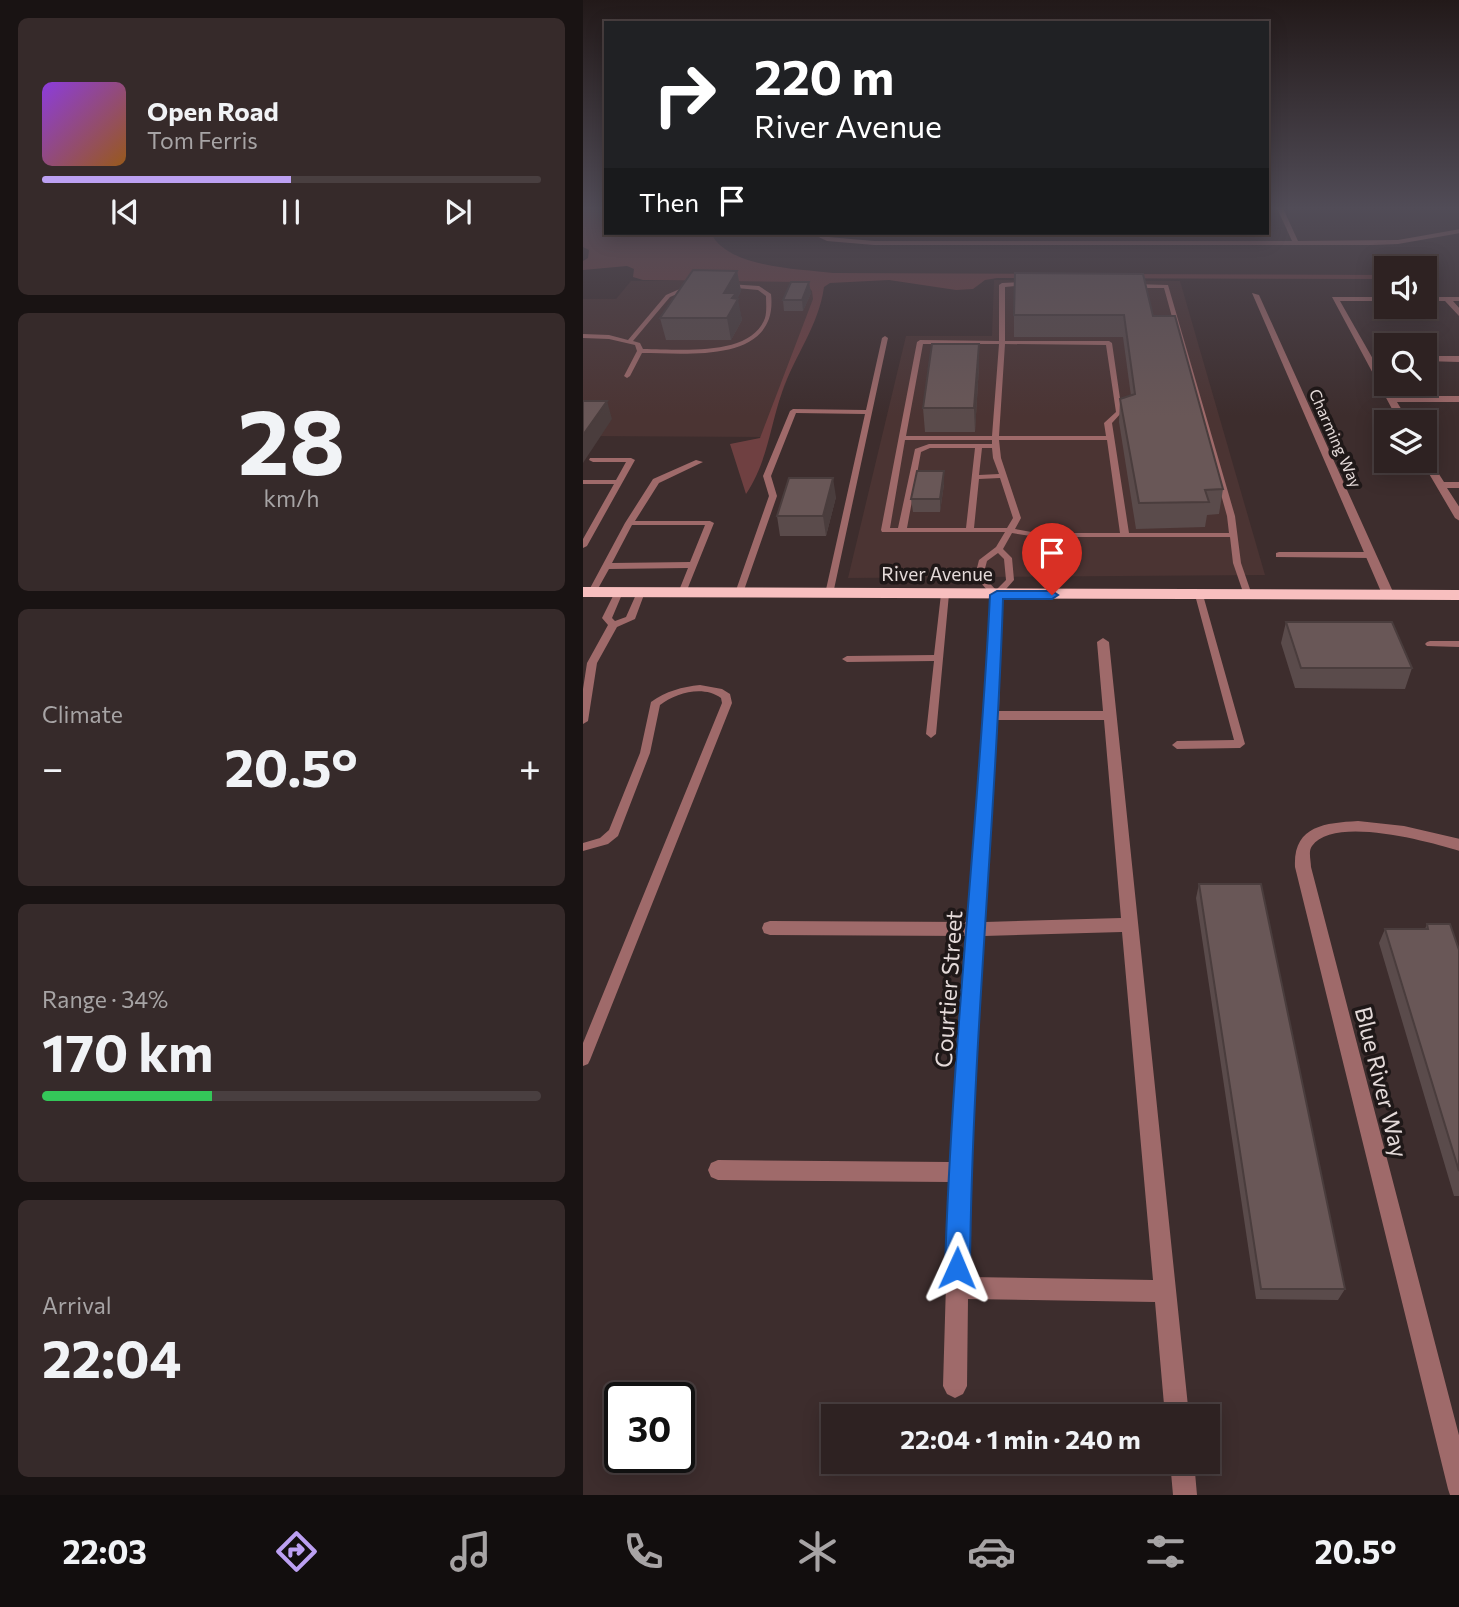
<!DOCTYPE html>
<html lang="en">
<head>
<meta charset="utf-8">
<style>
	:root { --surface:#2e2222; --page:#362a2a; --text:#f1f3f6; --muted:#a7a4a5; --line:#493f40; --accent:#bca0f2 }
	body { margin:0; font-family:Commissioner,sans-serif; background:var(--page); color:var(--text); height:100vh; display:flex; flex-direction:column; font-size:26px; white-space:nowrap }
	* { box-sizing:border-box; margin:0 }
	p { font-size:23px; color:var(--muted) }
	.icon { flex:none; width:38px; height:38px; fill:none; stroke:currentColor; stroke-width:2; stroke-linecap:round; stroke-linejoin:round }
	.map { position:relative; flex:1; overflow:hidden }
	.side { display:flex; flex-direction:column; gap:18px; padding:18px; background:#191313; width:583px }
	.side>* { flex:none }
	.guide { position:absolute; left:21px; top:21px; width:665px; height:214px; border-radius:0px; box-shadow:0 4px 18px #0003,0 0 0 2px var(--line); background:#202124; color:#fff; overflow:hidden }
	.buttons { position:absolute; left:791px; top:256px; display:grid; gap:14px }
	.buttons a { display:grid; place-items:center; width:63px; height:63px; border-radius:0px; background:var(--surface); box-shadow:0 4px 18px #0003,0 0 0 2px var(--line); font-size:35px }
	.speed { position:absolute; left:21px; top:1382px; display:flex; gap:14px; font-size:35px; font-weight:700; text-align:center }
	.speed>* { display:grid; place-content:center; width:91px; height:91px; border-radius:50%; background:var(--surface); box-shadow:0 4px 18px #0003,0 0 0 2px var(--line); line-height:1 }
	.speed .limit { border:4px solid #111; border-radius:10px; background:#fff; color:#111 }
	.pin { position:absolute; display:grid; place-items:center; width:60px; height:60px; color:#fff; margin:-72px -30px; border-radius:50% 50% 50% 0; rotate:-45deg; box-shadow:0 0 7px #0007 }
	.pin .icon { rotate:45deg }
	.me { position:absolute; width:77px; margin:-38px; rotate:1deg; stroke-linejoin:round; filter:drop-shadow(0 0 5px #0008) }
	.turn { display:flex; align-items:center; gap:24px; height:147px; padding:0 35px; font-size:32px }
	.turn .icon { width:91px; height:91px; stroke-width:2.5 }
	.turn b { display:block; font-size:49px; line-height:60px }
	.then { display:flex; align-items:center; height:66px; padding:0 35px; background:#0003; gap:14px; font-size:26px }
	.big { font-size:52px; font-weight:700; line-height:1.1 }
	.side .tile { flex:1; display:flex; flex-direction:column; justify-content:center; gap:10px; min-width:0; padding:0 24px; border-radius:10px; background:var(--page) }
	.side .dial { align-items:center; gap:0 }
	.dial b { font-size:91px; line-height:1 }
	.song { display:flex; align-items:center; gap:21px }
	.cover { width:84px; height:84px; border-radius:10px; background:linear-gradient(135deg,hsl(270 70% 55%),hsl(30 70% 35%)) }
	.played { height:7px; border-radius:4px; background:linear-gradient(90deg,var(--accent) 50%,var(--line) 50%) }
	.keys { display:flex; justify-content:space-around; direction:ltr }
	.heat { display:flex; justify-content:space-between; align-items:center; font-size:38px; direction:ltr }
	.charge { height:10px; border-radius:5px; background:linear-gradient(90deg,#34c759 34%,var(--line) 0) }
	.trip { position:absolute; left:238px; top:1404px; width:399px; height:70px; border-radius:0px; background:var(--surface); box-shadow:0 4px 18px #0003,0 0 0 2px var(--line); font-weight:700; line-height:70px; text-align:center }
	.tab-bar { display:flex; height:112px; justify-content:space-around; align-items:center; background:#120e0e; color:var(--muted) }
	.tab-bar .icon { width:49px; height:49px }
	.tab-bar .current { color:var(--accent) }
	.tab-bar b { font-size:32px; color:var(--text) }
	main { display:flex; flex:1; min-height:0 }
	.map>svg:first-child { display:block }
</style>
</head>
<body>
<main>
<section class="side">
<div class="tile">
<div class="song"><i class="cover"></i><div><b>Open Road</b><p>Tom Ferris</p></div></div>
<div class="played"></div>
<div class="keys"><svg class="icon" aria-label="previous" viewBox="0 0 24 24"><path d="M18 5L8 12l10 7zM5 5v14"/></svg><svg class="icon" aria-label="pause" viewBox="0 0 24 24"><path d="M8 5v14M16 5v14"/></svg><svg class="icon" aria-label="next" viewBox="0 0 24 24"><path d="M6 5l10 7-10 7zM19 5v14"/></svg></div>
</div>
<div class="tile dial"><b>28</b><p>km/h</p></div>
<div class="tile"><p>Climate</p>
<div class="heat"><a>−</a><b class="big">20.5°</b><a>+</a></div>
</div>
<div class="tile"><p>Range · 34%</p><b class="big">170 km</b><div class="charge"></div></div>
<div class="tile"><p>Arrival</p><b class="big">22:04</b></div>
</section>
<div class="map">
<svg width="877" height="1495" viewBox="0 0 877 1495">
	<rect width="100%" height="100%" fill="#3d2d2d"/>
	<path fill="#4b3433" d="M411,280l186,1 85,294 -417,3 58,-242h86z
		M48,281h194l-60,156 -182,-1v-137h33z"/>
	<path fill="#6f4041" d="M0,206h23v27h105c16,35 89,36 122,40l553,2v4l-389,-1 -12,2 -12,9 -17,1 -67,-10 -59,3 -6,4c-5,38 -30,70 -42,105 -12,35 -15,71 -36,102l-16,-50 30,-6 53,-139 -1,-8 -8,-9 -161,-2 -10,-3 1,-8 -7,-3 -44,4v-9l5,-3 1,-8 -6,-3z"/>
	<g fill="none" stroke-linecap="round" stroke-linejoin="round">
		<path fill="#9f6a6a" fill-rule="evenodd" d="M443,282l2,1v2l-23,2v54h104l3,2 10,69 -10,11 17,110h100l-2,-17 -63,-228h-31l-3,-2 3,-2 35,1 67,231 6,47 11,32 -1,2h-6l-1,-2 -11,-32 -3,-26h-193l-25,-4 -9,16 9,9 2,22 -15,17h-6l-18,-21 4,-16 17,-13 9,-15h-123l-1,-2 36,-188 3,-2 79,1v-56l3,-2zM340,344h76l-7,92h-86zM422,344l101,1 10,67 -12,11 2,13h-107zM322,440h87v4h-63l-14,5 -17,79h-8zM416,440h108l13,93h-83l-22,-4 6,-11 -20,-60zM347,448h45l-9,80h-59l14,-76zM399,448h10l1,10 6,16 -20,1zM417,478l13,40 -6,10h-33l5,-49zM415,553l6,6 2,21 -10,10 -13,-14 4,-15z
			M108,284l3,2 -1,1 -23,10 -37,44 7,2 3,6c33,0 108,9 122,-31 2,-7 1,-16 1,-22l-8,-6 -32,-3 -1,-1 3,-2 31,2 12,8c8,70 -83,59 -129,59l-12,23 -3,2 -3,-2 13,-25 -2,-6 -26,-6 -26,-1v-4l26,1 19,5 38,-45z
			M302,336l3,2 -55,256 -4,3 -4,-3 40,-180 -69,-1 -25,63 6,20 -34,97 -4,3 -3,-1 -1,-2 34,-97 -6,-20 27,-65 3,-2 73,1 16,-72z
			M7,458h41l4,2 -48,86 -4,2v-9l31,-55h-31v-4h33l10,-18h-33l-4,-2z
			M113,460l7,2 -44,21 -24,38h75l4,2 -29,72 -3,1 -4,-3 10,-25 -79,1 -14,25h-6l-1,-2 37,-69 28,-44zM49,525h73l-15,37 -78,1z
			M696,552h92l4,3 -4,3 -95,-1v-4z
			M36,589l4,3 -11,26 3,3 11,-4 12,-27h6l1,2 -10,27 -18,8 -20,36 -9,58 -5,3v-35l4,-26 21,-38 -6,-7 13,-26z
			M362,591l4,3 -13,140 -5,4 -5,-4 8,-73 -87,1 -5,-3 5,-3 87,-1 7,-61z
			M616,592l4,3 42,149 -5,4 -63,1 -5,-4 5,-4 57,-1 -39,-145z
			M847,641h30v6l-33,-1 -2,-2 2,-2z
			M117,685l22,4 8,5 2,9 -142,357 -2,4 -5,2v-23l139,-340 -1,-5c-18,-13 -45,-5 -61,7l-10,48 -32,83 -10,8 -25,7v-8l17,-5 9,-8 31,-77 11,-51c15,-11 31,-15 49,-17z"/>
		<path fill="#9f6a6a" fill-rule="evenodd" d="M693,206h6l16,35 100,-1 62,-11v4l-62,11 -25,1h-499l-47,-4 -17,-8h8l10,4 46,4h418z
			M669,293l7,2 135,299 -2,3 -4,1 -6,-4z
			M749,297h54v4h-46l54,95h66v6h-63l12,20h-10z
			M842,297h35v4h-7l7,8v8l-15,-16h-20z
			M877,356v6l-35,-1v-5z
			M842,456l3,1 16,25h16v6h-13l13,20v13l-5,-3 -34,-58h4z
			M413,591l6,4 -3,116h104l-6,-69 6,-4 6,4 80,774h-24l-10,-114 -187,-3 -1,87 -4,8 -8,4 -8,-4 -4,-8 6,-204 -231,-2 -7,-3 -3,-7 3,-7 7,-3 232,2 18,-226 -198,-1 -6,-2 -2,-5 2,-5 6,-2 199,1 16,-207 5,-120zM415,720h106l17,198 -136,4zM539,932l31,348 -185,-3 1,-105 15,-236z
			M775,821l46,5 56,13v12c-30,-9 -126,-36 -148,-5 -4,5 -1,15 -1,21l149,572v56h-10l-2,-6 -153,-622c-2,-41 29,-44 63,-46z
			M587,1461h24l3,34h-24z"/>
		<path fill="#f8bfbf" fill-rule="evenodd" d="M0,587l877,3v10l-877,-3z"/>
	</g>
	<path fill="#5a4b4b" d="M154,271l4,20 -4,8 5,21 -11,20h-65l-6,-22z
		M228,293l-8,18h-19l-1,-11z
		M431,315l139,1 70,173 -4,25 -12,1 -2,12 -69,2 -17,-107 1,-23 11,-3 -8,-59h-109z
		M396,366l-4,66h-50l-2,-24z
		M361,484l-4,28h-27l-2,-13z
		M253,497l-10,39h-46l-3,-20z
		M703,622l126,46 -7,21 -110,-1 -14,-45z
		M616,884l146,405 -7,11 -82,-1 -60,-401z
		M844,924l32,26v246h-5l-75,-253 6,-14h40z"/>
	<path fill="#4a3d3d" d="M154,271l4,20 -4,8h1l4,21 -11,20 -4,-22 -3,-25z
		M226,282l2,11 -8,18 -1,-11z
		M396,344v22l-4,66 -1,-24z
		M24,401l5,18 -29,44v-28z
		M361,471v13l-4,28v-13z
		M250,478l3,19 -10,39 -3,-20z"/>
	<path fill="#695757" stroke="#4a3d3d" stroke-width="2" d="M110,270l44,1 -13,22h12l-4,5 6,1 -11,19h-67z
		M432,273l128,1 10,42h22l48,173 -18,1 4,12 -70,1 -19,-104 15,-5 -11,-79h-110z
		M208,282h18l-7,18h-19z
		M349,344h47l-5,64h-51z
		M0,401h24l-24,34z
		M334,471h27l-4,28h-29z
		M206,478h44l-10,38h-46z
		M703,622h106l20,46h-111z
		M616,884h62l84,405h-84z
		M844,924h23l9,26v221l-74,-242h43z"/>
	<linearGradient id="sky" x2="0" y2="1"><stop stop-color="#221919"/><stop offset="0.5" stop-color="#514c57"/><stop offset="1" stop-color="#514c57" stop-opacity="0"/></linearGradient>
	<rect width="877" height="416" fill="url(#sky)"/>
	<path fill="#1a73e8" stroke="#114b97" stroke-width="2" d="M414,591h55l6,4 -6,4h-49c-7,223 -31,445 -33,669l-4,8 -9,4 -8,-4 -4,-8c7,-225 34,-449 45,-673z"/>
	<g text-anchor="middle" dominant-baseline="central" stroke-width="7" stroke-linejoin="round" paint-order="stroke">
		<g font-size="16" fill="#e4dad9" stroke="#1f1818">
			<text transform="translate(753 438) rotate(66)">Charming Way</text>
		</g>
		<g font-size="19" fill="#e4dad9" stroke="#1f1818">
			<text x="354" y="573">River Avenue</text>
		</g>
		<g font-size="23" fill="#e4dad9" stroke="#1f1818">
			<text transform="translate(365 989) rotate(-86)">Courtier Street</text>
			<text transform="translate(799 1082) rotate(76)">Blue River Way</text>
		</g>
	</g>
</svg>
<div class="buttons">
<a><svg class="icon" aria-label="sound" viewBox="0 0 24 24"><path d="M4 9h4l5-4v14l-5-4H4zM17 9q2 3 0 6"/></svg></a>
<a><svg class="icon" aria-label="search" viewBox="0 0 24 24"><circle cx="10" cy="10" r="6"/><path d="M15 15l6 6"/></svg></a>
<a><svg class="icon" aria-label="layers" viewBox="0 0 24 24"><path d="M12 4l9 5-9 5-9-5zM3 14l9 5 9-5"/></svg></a>
</div>
<div class="speed"><div class="limit">30</div></div>
<div class="pin" style="left:469px;top:595px;background:#d93025"><svg class="icon" aria-label="arrive" viewBox="0 0 24 24"><path d="M6 21V4h12l-3 4 3 4H6"/></svg></div>
<svg class="me" style="left:374px;top:1268px" viewBox="-20 -20 40 40"><path d="M0-17L14 15 0 8-14 15z" fill="#1a73e8" stroke="#fff" stroke-width="4"/></svg>
<div class="trip">22:04 · 1 min · 240 m</div>
<div class="guide">
<div class="turn"><svg class="icon" aria-label="right" viewBox="0 0 24 24"><path d="M7 20v-9h11M14 6l5 5-5 5"/></svg><div><b>220 m</b>River Avenue</div></div>
<div class="then">Then<svg class="icon" aria-label="arrive" viewBox="0 0 24 24"><path d="M6 21V4h12l-3 4 3 4H6"/></svg></div>
</div>
</div>
</main>
<nav class="tab-bar">
<b>22:03</b>
<svg class="icon current" aria-label="directions" viewBox="0 0 24 24"><path d="M12 3l9 9-9 9-9-9zM9 14v-3h6M13 9l2 2-2 2"/></svg>
<svg class="icon" aria-label="music" viewBox="0 0 24 24"><path d="M9 18V5l10-2v13"/><circle cx="6" cy="18" r="3"/><circle cx="16" cy="16" r="3"/></svg>
<svg class="icon" aria-label="phone" viewBox="0 0 24 24"><path d="M5 4h4l2 5-3 2q2 4 5 5l2-3 5 2v4C11 20 4 13 5 4z"/></svg>
<svg class="icon" aria-label="climate" viewBox="0 0 24 24"><path d="M12 3v18M4 7l16 10M4 17L20 7"/></svg>
<svg class="icon" aria-label="car" viewBox="0 0 24 24"><path d="M5 17H2v-5l4-1 3-4h7l3 4 3 1v5h-3M9 17h6M6 11h13"/><circle cx="7" cy="17" r="2"/><circle cx="17" cy="17" r="2"/></svg>
<svg class="icon" aria-label="filters" viewBox="0 0 24 24"><path d="M4 7h16M4 17h16"/><circle cx="9" cy="7" r="2"/><circle cx="15" cy="17" r="2"/></svg>
<b>20.5°</b>
</nav>
</body>
</html>
